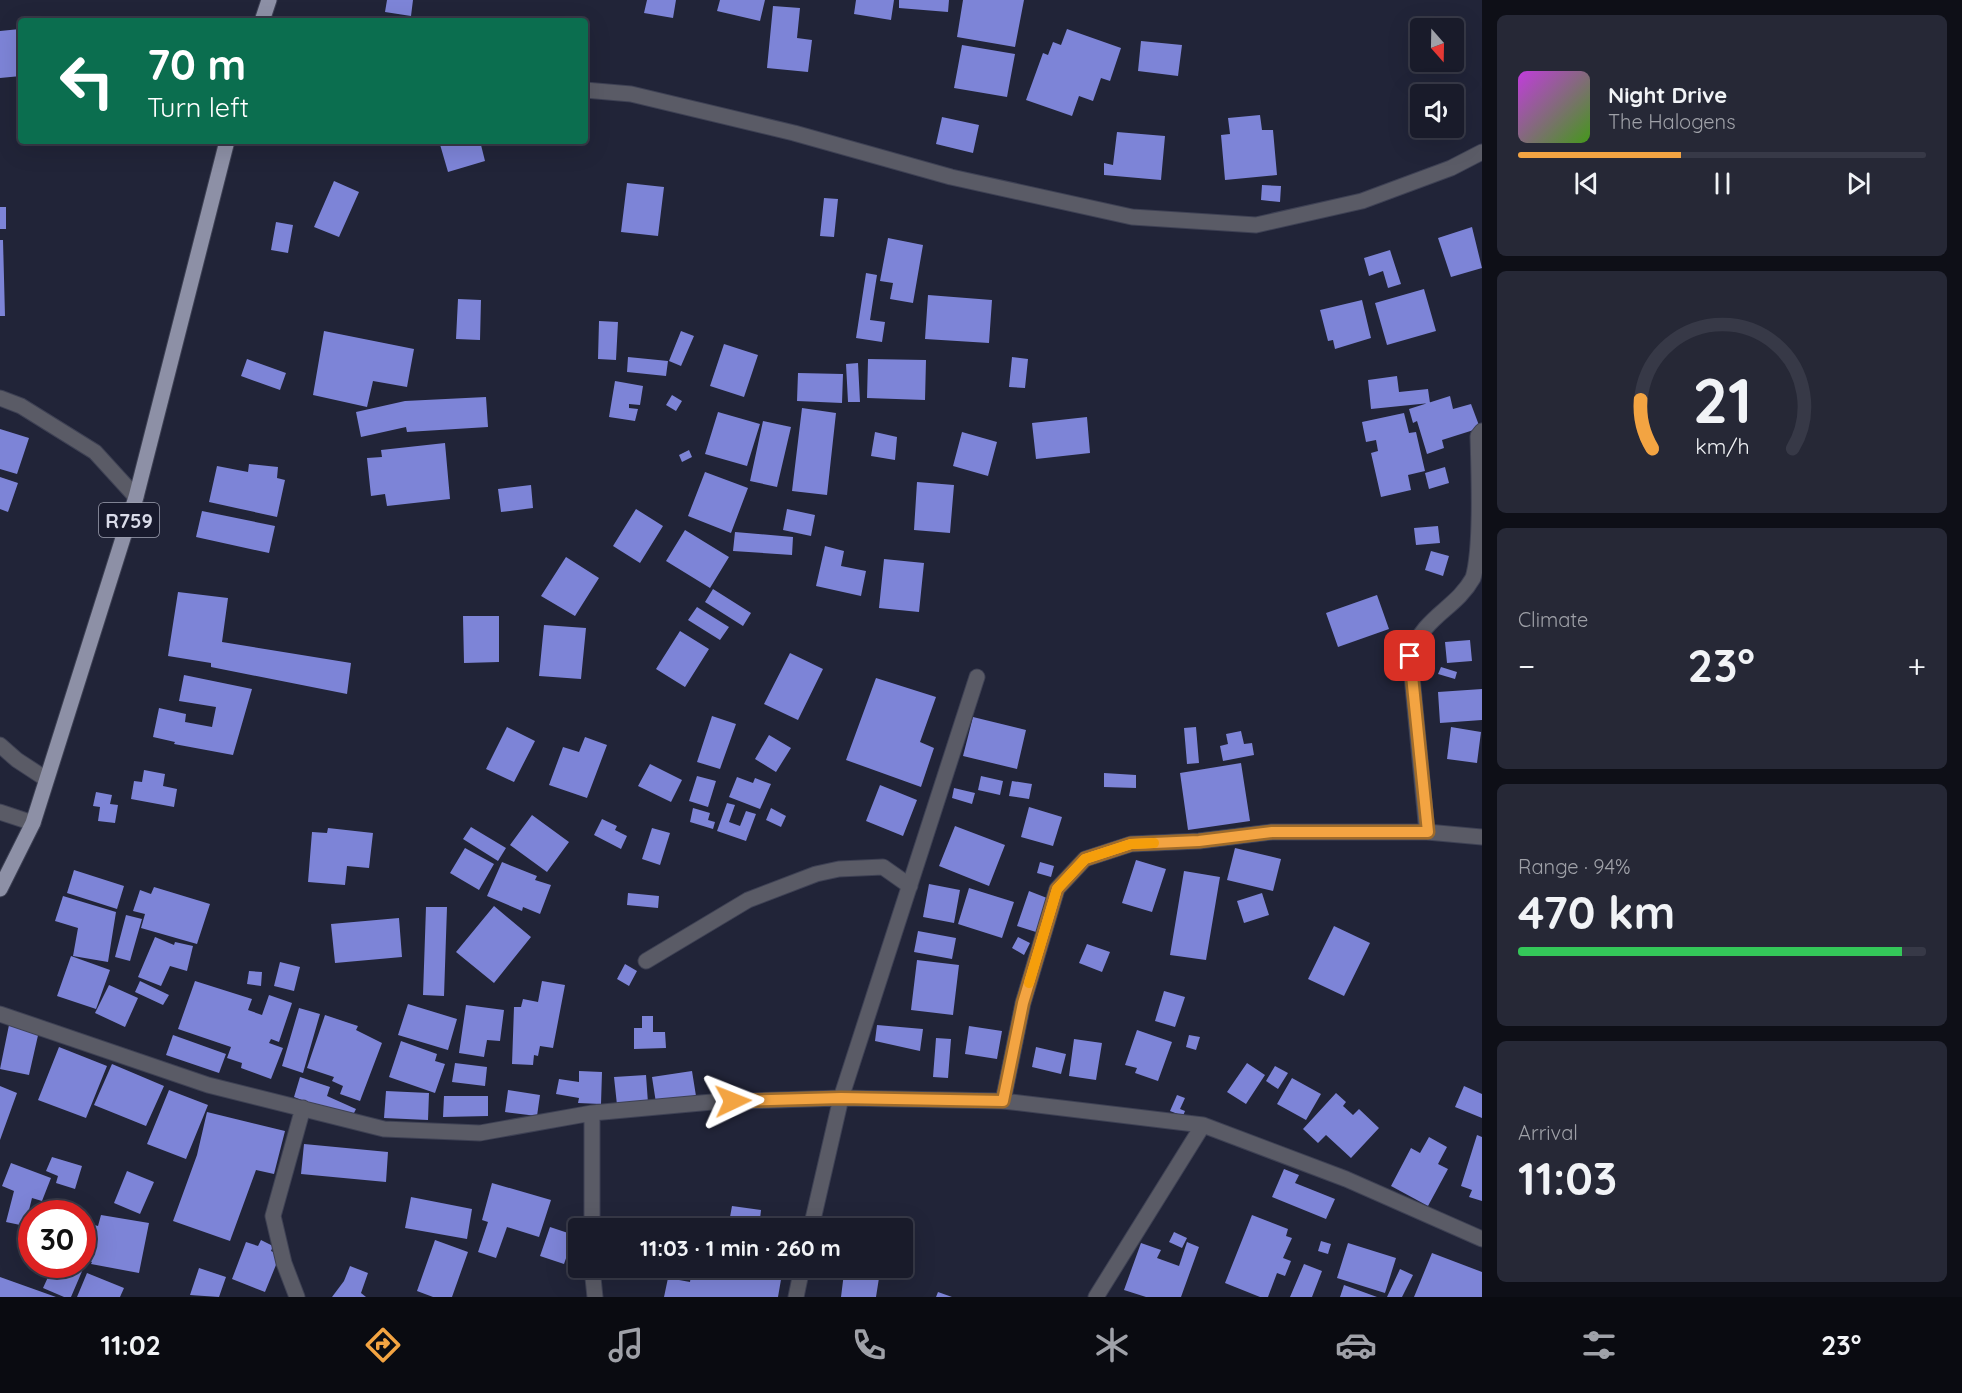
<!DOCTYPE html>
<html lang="en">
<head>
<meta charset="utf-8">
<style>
	:root { --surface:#191b2a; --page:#262836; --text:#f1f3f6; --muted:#9fa1a8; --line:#373947; --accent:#f3a442 }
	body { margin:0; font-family:Quicksand,sans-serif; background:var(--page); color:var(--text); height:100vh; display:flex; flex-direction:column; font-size:22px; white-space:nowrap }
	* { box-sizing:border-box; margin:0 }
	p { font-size:20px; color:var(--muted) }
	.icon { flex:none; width:33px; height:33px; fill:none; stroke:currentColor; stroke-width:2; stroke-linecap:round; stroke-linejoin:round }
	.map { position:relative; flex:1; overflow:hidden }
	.side { display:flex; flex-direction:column; gap:15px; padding:15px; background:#0e0f17; width:480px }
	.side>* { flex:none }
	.banner { position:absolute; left:18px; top:18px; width:570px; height:126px; border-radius:6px; box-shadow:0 6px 24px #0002,0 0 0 2px var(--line); background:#0b6e4f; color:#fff; overflow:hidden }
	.needle { width:39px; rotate:160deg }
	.controls { position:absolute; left:1410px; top:18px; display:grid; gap:12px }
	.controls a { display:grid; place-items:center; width:54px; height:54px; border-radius:6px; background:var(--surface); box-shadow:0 6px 24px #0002,0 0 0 2px var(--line); font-size:30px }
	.speed { position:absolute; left:18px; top:1200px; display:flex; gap:12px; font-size:30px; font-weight:700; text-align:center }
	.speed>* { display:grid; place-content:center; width:78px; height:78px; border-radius:50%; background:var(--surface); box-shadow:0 6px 24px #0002,0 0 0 2px var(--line); line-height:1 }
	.speed .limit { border:9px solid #d22; background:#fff; color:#111 }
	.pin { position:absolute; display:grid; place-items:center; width:51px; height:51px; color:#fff; margin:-26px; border-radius:12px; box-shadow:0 3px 9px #0006 }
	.me { position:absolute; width:66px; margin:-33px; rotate:88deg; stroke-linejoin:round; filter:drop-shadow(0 0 4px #0008) }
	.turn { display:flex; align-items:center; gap:21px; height:126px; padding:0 30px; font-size:27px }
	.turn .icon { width:78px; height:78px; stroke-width:2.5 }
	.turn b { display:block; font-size:42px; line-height:51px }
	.big { font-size:45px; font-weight:800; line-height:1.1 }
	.side .card { flex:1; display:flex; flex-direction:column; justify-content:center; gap:9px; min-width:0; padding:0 21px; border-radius:9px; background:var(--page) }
	.side .dial { align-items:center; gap:0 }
	.dial svg { height:156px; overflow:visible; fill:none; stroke:var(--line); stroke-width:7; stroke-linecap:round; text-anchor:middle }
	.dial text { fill:var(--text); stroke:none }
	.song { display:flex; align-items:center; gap:18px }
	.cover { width:72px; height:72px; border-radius:9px; background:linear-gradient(135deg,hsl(290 70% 55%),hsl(100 70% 35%)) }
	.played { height:6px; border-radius:3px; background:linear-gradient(90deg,var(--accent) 40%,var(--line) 40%) }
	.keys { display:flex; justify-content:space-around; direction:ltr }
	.heat { display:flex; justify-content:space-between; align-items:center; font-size:33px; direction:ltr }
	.charge { height:9px; border-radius:4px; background:linear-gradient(90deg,#34c759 94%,var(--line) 0) }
	.trip { position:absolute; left:568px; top:1218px; width:345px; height:60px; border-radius:6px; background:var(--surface); box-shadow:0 6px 24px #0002,0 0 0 2px var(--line); font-weight:800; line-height:60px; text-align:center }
	.dock { display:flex; height:96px; justify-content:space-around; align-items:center; background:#0a0b11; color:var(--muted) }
	.dock .icon { width:42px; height:42px }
	.dock .on { color:var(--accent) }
	.dock b { font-size:27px; color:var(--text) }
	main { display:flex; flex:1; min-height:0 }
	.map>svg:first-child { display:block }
</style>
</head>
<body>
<main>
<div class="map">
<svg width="1482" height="1297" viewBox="0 0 1482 1297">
	<rect width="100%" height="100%" fill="#212438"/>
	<path fill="#7d84d7" d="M387,0h26l-2,16 -26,-4z
		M647,0h29l-3,18 -29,-5z
		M720,0h45l-5,21 -43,-10z
		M856,0h38l-3,20 -37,-6z
		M899,0h50l-1,12 -49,-4z
		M963,0h61l-9,47 -58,-10z
		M773,6l27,2 -3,30 15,2 -4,32 -41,-4z
		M20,29l1,47 -21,2v-47z
		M1067,29l54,19 -11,33 -9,-3 -8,23 -14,-5 -7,20 -46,-16 17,-47 5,2 5,-13 8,3z
		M1141,41l41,4 -4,31 -40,-5z
		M962,45l53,9 -8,43 -53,-9z
		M1260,115l2,15h11l4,45 -52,5 -4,-45 9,-1 -2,-16z
		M942,117l37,8 -6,28 -37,-9z
		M1117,132l48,4 -4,44 -57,-5v-12l9,2z
		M439,141h41l5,20 -37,11z
		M334,181l25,11 -20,45 -25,-10z
		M627,183l37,4 -6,49 -37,-4z
		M1262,185l19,1 -1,16 -19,-2z
		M824,198l14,1 -4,38 -14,-1z
		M0,207h6v22h-6z
		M276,222l17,3 -5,28 -17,-3z
		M1472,227l10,41 -31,9 -13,-39z
		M888,238l35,7 -10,58 -23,-4 3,-16 -13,-2z
		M0,240h3l2,76h-5z
		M1390,250l11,34 -13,4 -5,-17 -14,5 -5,-18z
		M866,273l11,2 -7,45 15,2 -3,20 -26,-4z
		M1424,289l12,42 -49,14 -12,-42z
		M928,295l64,5 -3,43 -64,-4z
		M458,299l23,1 -1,40 -24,-1z
		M1362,300l9,38 -36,11 -2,-9 -5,1 -8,-31z
		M599,321l19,1 -2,38 -18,-1z
		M324,331l90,18 -7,38 -34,-6 -6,26 -54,-12z
		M681,331l13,5 -13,30 -12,-5z
		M724,344l34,11 -14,42 -34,-11z
		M628,357l40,4 -2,15 -39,-4z
		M1012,357l16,2 -3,29 -16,-1z
		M247,359l39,14 -6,17 -39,-14z
		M868,359l58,1 -1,40 -58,-2z
		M858,363l2,39h-12l-2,-38z
		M798,373l45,1 -1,29 -45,-2z
		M1397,376l2,16 29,-3 2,14 -59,6 -3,-29z
		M615,381l28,5 -3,19 -11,-1v4l9,1 -3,12 -26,-4z
		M672,395l10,6 -6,10 -10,-6z
		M1450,396l3,13 18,-5 9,24 -38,12 2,8 -17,6 -10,-33 -4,2 -4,-14z
		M486,397l2,30 -81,5 -1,-5 -45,10 -5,-25 49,-11z
		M802,408l34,5 -9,82 -35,-4z
		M718,412l42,12 -13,42 -42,-12z
		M1404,413l5,20 7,-1 9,39 -17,4 3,15 -30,7 -10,-44 7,-2 -2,-11 -10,2 -4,-20z
		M1087,417l3,36 -54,6 -4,-36z
		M763,421l28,6 -14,60 -27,-6z
		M0,429l29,9 -12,36 -17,-5z
		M875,432l22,5 -2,23 -24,-4z
		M962,432l35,10 -9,34 -35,-10z
		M445,443l5,56 -63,7 -2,-12 -14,2 -4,-38 15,-1 -1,-7z
		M689,450l3,7 -10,5 -3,-7z
		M249,464l29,3 -1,11 8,2 -8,37 -68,-15 8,-36 31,6z
		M1445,467l4,16 -20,6 -4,-16z
		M705,472l43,16 -17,45 -43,-17z
		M0,477l18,6 -10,29 -8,-3z
		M917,482l37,3 -4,48 -36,-3z
		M531,485l2,23 -32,4 -3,-23z
		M636,509l27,17 -23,37 -27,-17z
		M787,509l28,6 -4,21 -28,-6z
		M202,511l73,15 -6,27 -73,-16z
		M1438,526l2,17 -24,2 -2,-17z
		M685,530l44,27 -19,31 -44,-27z
		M735,532l58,5 -1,18 -59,-4z
		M825,546l19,5 -3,15 25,5 -5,25 -45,-10z
		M1431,551l18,5 -6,20 -18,-6z
		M566,557l33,21 -24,38 -34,-20z
		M884,559l40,4 -5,49 -40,-4z
		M713,589l38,24 -8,13 -38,-24z
		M178,592l50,6 -6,44 129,21 -4,31 -136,-27v-4l-43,-7z
		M1377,595l12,34 -51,18 -12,-34z
		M697,607l32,20 -9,13 -32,-20z
		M463,616h36v46l-35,1z
		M544,625l42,3 -5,51 -42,-3z
		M680,631l29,18 -24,38 -29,-18z
		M1470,640l2,21 -25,2 -2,-21z
		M790,653l33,16 -25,51 -34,-16z
		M1441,667l16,5 -2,7 -17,-5z
		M184,675l68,14 -19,66 -59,-11 1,-2 -22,-5 6,-29 27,6 -1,8 27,5 4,-20 -37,-6z
		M876,678l60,19 -16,45 14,6 -13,39 -75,-27z
		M1482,689v31l-42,3 -2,-31z
		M712,716l24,8 -16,45 -23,-7z
		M973,717l53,13 -9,39 -54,-13z
		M507,727l28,14 -21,41 -28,-13z
		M1196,727l3,36 -12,1 -3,-36z
		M1451,727l30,5 -4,31 -30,-4z
		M1241,731l3,13 8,-1 2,12 -31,6 -3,-15 8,-2 -2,-10z
		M769,735l22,13 -15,24 -21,-13z
		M585,737l22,8 -20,53 -38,-13 14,-38 16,5z
		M1241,763l9,58 -62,9 -8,-57z
		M650,764l32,16 -11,22 -33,-16z
		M144,770l21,4 -2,12 14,3 -3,18 -43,-8 3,-18 8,1z
		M1104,773l32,2v13l-32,-1z
		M697,776l19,5 -8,26 -19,-6z
		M981,776l22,5 -3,14 -22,-5z
		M737,777l16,6 2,-5 16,6 -11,25 -31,-12z
		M1012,781l20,3 -3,15 -20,-3z
		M880,785l37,15 -14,36 -37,-15z
		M954,788l21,5 -3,11 -20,-6z
		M96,792l16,3 -2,9 8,1 -3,18 -17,-2 2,-14 -7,-1z
		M727,803l8,2 -6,17 11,4 6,-15 10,3 -10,27 -29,-10z
		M1029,807l33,10 -9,29 -32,-9z
		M693,808l17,5 -2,7 7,2 -2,7 -23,-7z
		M771,808l15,8 -5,11 -15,-7z
		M532,815l37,27 -22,30 -37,-27z
		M602,819l15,7 -2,4 12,6 -6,13 -27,-14z
		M955,826l50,19 -16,41 -50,-20z
		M471,827l35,21 -8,13 -35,-22z
		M328,828l45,5 -4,35 -22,-2 -2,19 -37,-3 4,-50 15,1z
		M652,828l18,5 -10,32 -18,-6z
		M465,848l29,16 -15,26 -29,-17z
		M1235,848l46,11 -8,32 -46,-11z
		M1136,860l30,9 -14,43 -30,-9z
		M502,862l35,14 -2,4 16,5 -11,29 -17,-7 -1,4 -35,-15z
		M1040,862l14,4 -3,11 -14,-4z
		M74,870l50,16 -7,23 -50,-16z
		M1184,871l36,6 -14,83 -36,-5z
		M929,884l31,6 -6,33 -31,-6z
		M154,887l56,17 -13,40 -56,-16 4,-14 -12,-3 7,-21 11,4z
		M969,888l45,14 -12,36 -44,-14z
		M1029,891l18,7 -11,34 -19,-6z
		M628,893l31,3 -1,12 -31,-3z
		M1262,893l7,22 -25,8 -7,-22z
		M63,896l53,16 -8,50 -35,-6 5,-28 -23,-7z
		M494,906l37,31 -37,46 -38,-31z
		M426,907h21l-3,89 -21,-1z
		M126,915l16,4 -12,42 -15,-4z
		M399,918l3,39 -67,6 -4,-39z
		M1334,926l36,17 -26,53 -36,-17z
		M918,931l38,7 -4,21 -38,-7z
		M155,937l19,8 1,-3 18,4 -6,25 -17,-5 -9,20 -23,-9z
		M1018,937l12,6 -6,12 -12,-7z
		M1087,944l23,8 -8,20 -23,-9z
		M71,956l39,14 -14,39 -39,-13z
		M917,960l42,5 -6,50 -42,-5z
		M280,962l20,5 -6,24 -20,-5z
		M625,964l12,7 -8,15 -12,-7z
		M249,971l13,1 -1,14 -14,-2z
		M140,981l29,14 -6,10 -28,-13z
		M195,981l57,18 -4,11 14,5 7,-20 23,8 -13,39 -8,-3 -2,4 14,5 -12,31 -30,-11 1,-5 -15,-5 4,-11 -53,-18z
		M542,981l23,4 -12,63 -13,-2 -2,10 -4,-1 -1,10 -21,-1 2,-57h7l2,-8 15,3z
		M109,985l29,13 -13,29 -30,-14z
		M1164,991l21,6 -10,30 -20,-6z
		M408,1004l49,15 -9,31 -50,-15z
		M466,1005l38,5 -4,31 -13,-1 -3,17 -25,-4z
		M299,1008l21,6 -17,59 -21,-7z
		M325,1015l33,11 -2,4 26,13 -22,58 -20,-7 3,-8 -11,-5 2,-4 -27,-9z
		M642,1016h11v16h12l1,16 -32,1v-21h8z
		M9,1025l30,6 -10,44 -29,-6z
		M877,1025l46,4 -3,22 -45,-10z
		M969,1026l33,5 -5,28 -32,-5z
		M1137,1030l35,12 -14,39 -23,-8 2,-5 -12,-3z
		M173,1035l53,19 -7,19 -53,-18z
		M1189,1035l11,2 -4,13 -10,-3z
		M936,1038l15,1 -3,39 -15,-1z
		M1074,1039l28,4 -6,37 -27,-4z
		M401,1041l36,13 -2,7 10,3 -10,29 -46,-16z
		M59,1047l48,19 -21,52 -48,-18z
		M1036,1047l30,7 -5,20 -29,-7z
		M455,1063l32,4 -2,19 -33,-4z
		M1247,1063l18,12 -19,29 -19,-12z
		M112,1064l52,22 -18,40 -52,-21z
		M1275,1066l13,7 -10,16 -12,-8z
		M579,1071l23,1 -1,32 -23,-1 1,-5 -23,-4 3,-15 20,3z
		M692,1071l4,25 -40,7 -4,-26z
		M646,1075l2,28 -31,2 -3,-28z
		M300,1077l30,10 -3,9 29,13 -5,10 -57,-22z
		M1292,1078l29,16 -15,26 -29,-16z
		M0,1086l17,7 -17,47z
		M1464,1086l18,8v24l-27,-11z
		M169,1090l39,15 -22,54 -39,-15z
		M508,1090l32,5 -3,21 -32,-4z
		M386,1091l43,2 -1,27 -44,-2z
		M1336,1093l10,9 -3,4 10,9 6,-6 20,19 -28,30 -25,-23 -8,8 -15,-14z
		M1177,1095l8,3 -5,11 5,2 -2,5 -13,-5z
		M444,1096h44v20l-45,1z
		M207,1112l78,19 -11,43 -18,-4 -26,71 -57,-20 24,-66z
		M1477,1135l5,2v64l-13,-4 3,-7 -11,-4z
		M1429,1137l18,10 -9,17 10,5 -20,37 -37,-20 20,-38 9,5z
		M304,1144l84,8 -2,30 -85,-8z
		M52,1157l30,9 -7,23 -19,-6 2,-7 -12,-5z
		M11,1163l40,15 -9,23 -10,-3 -7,28 -19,-4 8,-31 -12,-5z
		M1284,1169l15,6 -4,8 40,16 -9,20 -54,-22z
		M127,1171l27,11 -14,32 -26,-11z
		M492,1183l59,17 -12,37 -32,-10 -11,31 -18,-6 10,-30 -6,-2z
		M411,1197l61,12 -5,30 -62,-11z
		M732,1206l29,4 -2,18h-31z
		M101,1215l48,8 -10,50 -48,-9 1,-2 -10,-3v-18l5,-18 11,3z
		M1252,1215l36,14 -2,7 6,2 -9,20 8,3 -6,15 -8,-3 -9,24h-8l-35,-14z
		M550,1227l24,8 -10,29 -24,-8z
		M1174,1232l13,6 -5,10 -13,-6z
		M261,1240l12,6 -2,5 9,4 -15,37 -33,-13 14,-37 12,4z
		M435,1240l33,12 -16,45h-19l-16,-6z
		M1321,1241l10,3 -3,10 -10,-3z
		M1187,1242l12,5 -18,50h-35l-22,-7 17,-47 20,7 -4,8 22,8z
		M1348,1243l48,15 -11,35 -48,-15z
		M1432,1253l50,19v25h-68z
		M54,1264h19l10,5 -12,28h-7l-21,-9z
		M1304,1264l18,7 -10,26h-22z
		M350,1266l18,7 -7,20 5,4h-34l12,-16z
		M199,1268l27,9 -7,20 -29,-2z
		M692,1268h91l-5,29h-114l4,-19 22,4z
		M1400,1269l13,6 -11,22h-15z
		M87,1273l37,15 -4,9h-43z
		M844,1273l35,5 -3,19h-35z
		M0,1277l56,20h-56z
		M1344,1285l33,12h-37z
		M938,1292l14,5h-16z"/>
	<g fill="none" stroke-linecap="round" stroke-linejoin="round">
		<defs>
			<path id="minor" d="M585,90l46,4 163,39 157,44 181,40 124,8 106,-24 89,-33 31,-16
				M0,398l21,8 74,46 41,45
				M0,745l17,15 29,19
				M0,812l33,11
				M1427,832l-17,-176c14,-41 45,-46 63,-78 9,-29 6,-107 5,-142l4,-5
				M646,961l102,-61 68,-26 23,-5 44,-2 27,19
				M0,1014l208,71 176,44 96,4 112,-20 120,-11 129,-4 162,3 200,24 143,54 136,60
				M1003,1101l20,-98 34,-114 28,-30 46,-15 68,-3 73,-9h155l55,5
				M592,1228v-115
				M811,1228l30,-130 136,-421
				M592,1268l3,29
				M297,1297l-13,-34 -11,-47 30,-108
				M796,1297l6,-29
				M1096,1297l107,-172"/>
			<path id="primary" d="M262,21l7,-21
				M0,889l33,-66 103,-326 91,-356"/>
		</defs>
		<use href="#minor" stroke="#3e4154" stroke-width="17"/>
		<use href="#primary" stroke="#3e4154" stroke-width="17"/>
		<use href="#minor" stroke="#5a5b66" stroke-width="15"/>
		<use href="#primary" stroke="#8d90a6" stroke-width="15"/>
	</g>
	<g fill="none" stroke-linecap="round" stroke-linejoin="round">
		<defs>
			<path id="route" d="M733,1101l108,-3 162,3 20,-98 34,-114 28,-30 46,-15 68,-3 73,-9h156l-18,-176"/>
		</defs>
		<use href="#route" stroke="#9e6b2b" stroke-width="15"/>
		<use href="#route" stroke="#f3a442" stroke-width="10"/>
		<path stroke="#f59e0b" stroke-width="10" d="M1029,983l28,-94 28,-30 46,-15 23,-1"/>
	</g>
	<g text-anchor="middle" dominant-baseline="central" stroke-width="6" stroke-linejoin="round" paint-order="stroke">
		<rect fill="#181a2d" stroke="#9fa1b1" stroke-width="1.5" x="99" y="503" width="60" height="34" rx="4.5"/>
		<g font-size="20" font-weight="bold" fill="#d9dbe9">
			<text x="129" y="520">R759</text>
		</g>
	</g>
</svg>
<div class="controls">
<a><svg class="needle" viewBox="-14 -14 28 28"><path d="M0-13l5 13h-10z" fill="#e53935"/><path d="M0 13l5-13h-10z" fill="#9fa1a8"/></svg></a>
<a><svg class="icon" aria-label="sound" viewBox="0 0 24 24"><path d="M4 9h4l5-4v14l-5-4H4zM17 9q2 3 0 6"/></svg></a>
</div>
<div class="speed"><div class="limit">30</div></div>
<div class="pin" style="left:1410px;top:656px;background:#d93025"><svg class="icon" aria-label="arrive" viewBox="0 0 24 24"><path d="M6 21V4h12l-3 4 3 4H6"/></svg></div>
<svg class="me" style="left:733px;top:1101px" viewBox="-20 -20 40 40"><path d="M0-17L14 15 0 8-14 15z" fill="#f3a442" stroke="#fff" stroke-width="4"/></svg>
<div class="trip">11:03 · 1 min · 260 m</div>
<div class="banner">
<div class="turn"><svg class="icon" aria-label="left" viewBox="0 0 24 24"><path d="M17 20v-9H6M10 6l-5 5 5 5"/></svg><div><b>70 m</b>Turn left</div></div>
</div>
</div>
<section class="side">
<div class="card">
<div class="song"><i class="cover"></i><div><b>Night Drive</b><p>The Halogens</p></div></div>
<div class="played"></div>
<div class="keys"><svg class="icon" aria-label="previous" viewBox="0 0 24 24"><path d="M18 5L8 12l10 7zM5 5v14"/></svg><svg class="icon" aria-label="pause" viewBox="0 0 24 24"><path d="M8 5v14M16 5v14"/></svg><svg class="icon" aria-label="next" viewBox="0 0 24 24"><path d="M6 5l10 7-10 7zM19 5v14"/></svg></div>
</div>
<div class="card dial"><svg viewBox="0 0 100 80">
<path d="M14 69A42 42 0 1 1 86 69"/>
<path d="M14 69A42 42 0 0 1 8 44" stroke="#f3a442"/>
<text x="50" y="56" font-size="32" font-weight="700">21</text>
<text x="50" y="72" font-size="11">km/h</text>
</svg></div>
<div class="card"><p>Climate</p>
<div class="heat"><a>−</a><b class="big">23°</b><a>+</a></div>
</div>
<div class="card"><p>Range · 94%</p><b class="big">470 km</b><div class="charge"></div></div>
<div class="card"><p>Arrival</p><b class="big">11:03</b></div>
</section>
</main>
<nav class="dock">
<b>11:02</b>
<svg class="icon on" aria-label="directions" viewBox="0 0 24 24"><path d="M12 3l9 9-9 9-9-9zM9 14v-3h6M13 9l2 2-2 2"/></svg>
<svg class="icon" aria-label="music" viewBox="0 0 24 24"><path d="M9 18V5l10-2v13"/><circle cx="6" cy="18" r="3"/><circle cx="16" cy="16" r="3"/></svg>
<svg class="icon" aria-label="phone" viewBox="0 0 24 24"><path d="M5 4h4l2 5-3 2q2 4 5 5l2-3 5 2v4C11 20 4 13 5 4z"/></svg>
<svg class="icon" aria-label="climate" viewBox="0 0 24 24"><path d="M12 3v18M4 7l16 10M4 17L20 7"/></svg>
<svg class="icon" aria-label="car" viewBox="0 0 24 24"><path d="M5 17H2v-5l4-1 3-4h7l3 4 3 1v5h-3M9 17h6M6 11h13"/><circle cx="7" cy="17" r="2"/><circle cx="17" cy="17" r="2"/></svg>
<svg class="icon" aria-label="filters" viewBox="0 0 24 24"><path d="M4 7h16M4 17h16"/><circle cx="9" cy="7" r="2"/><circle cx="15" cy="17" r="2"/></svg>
<b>23°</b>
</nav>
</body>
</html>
